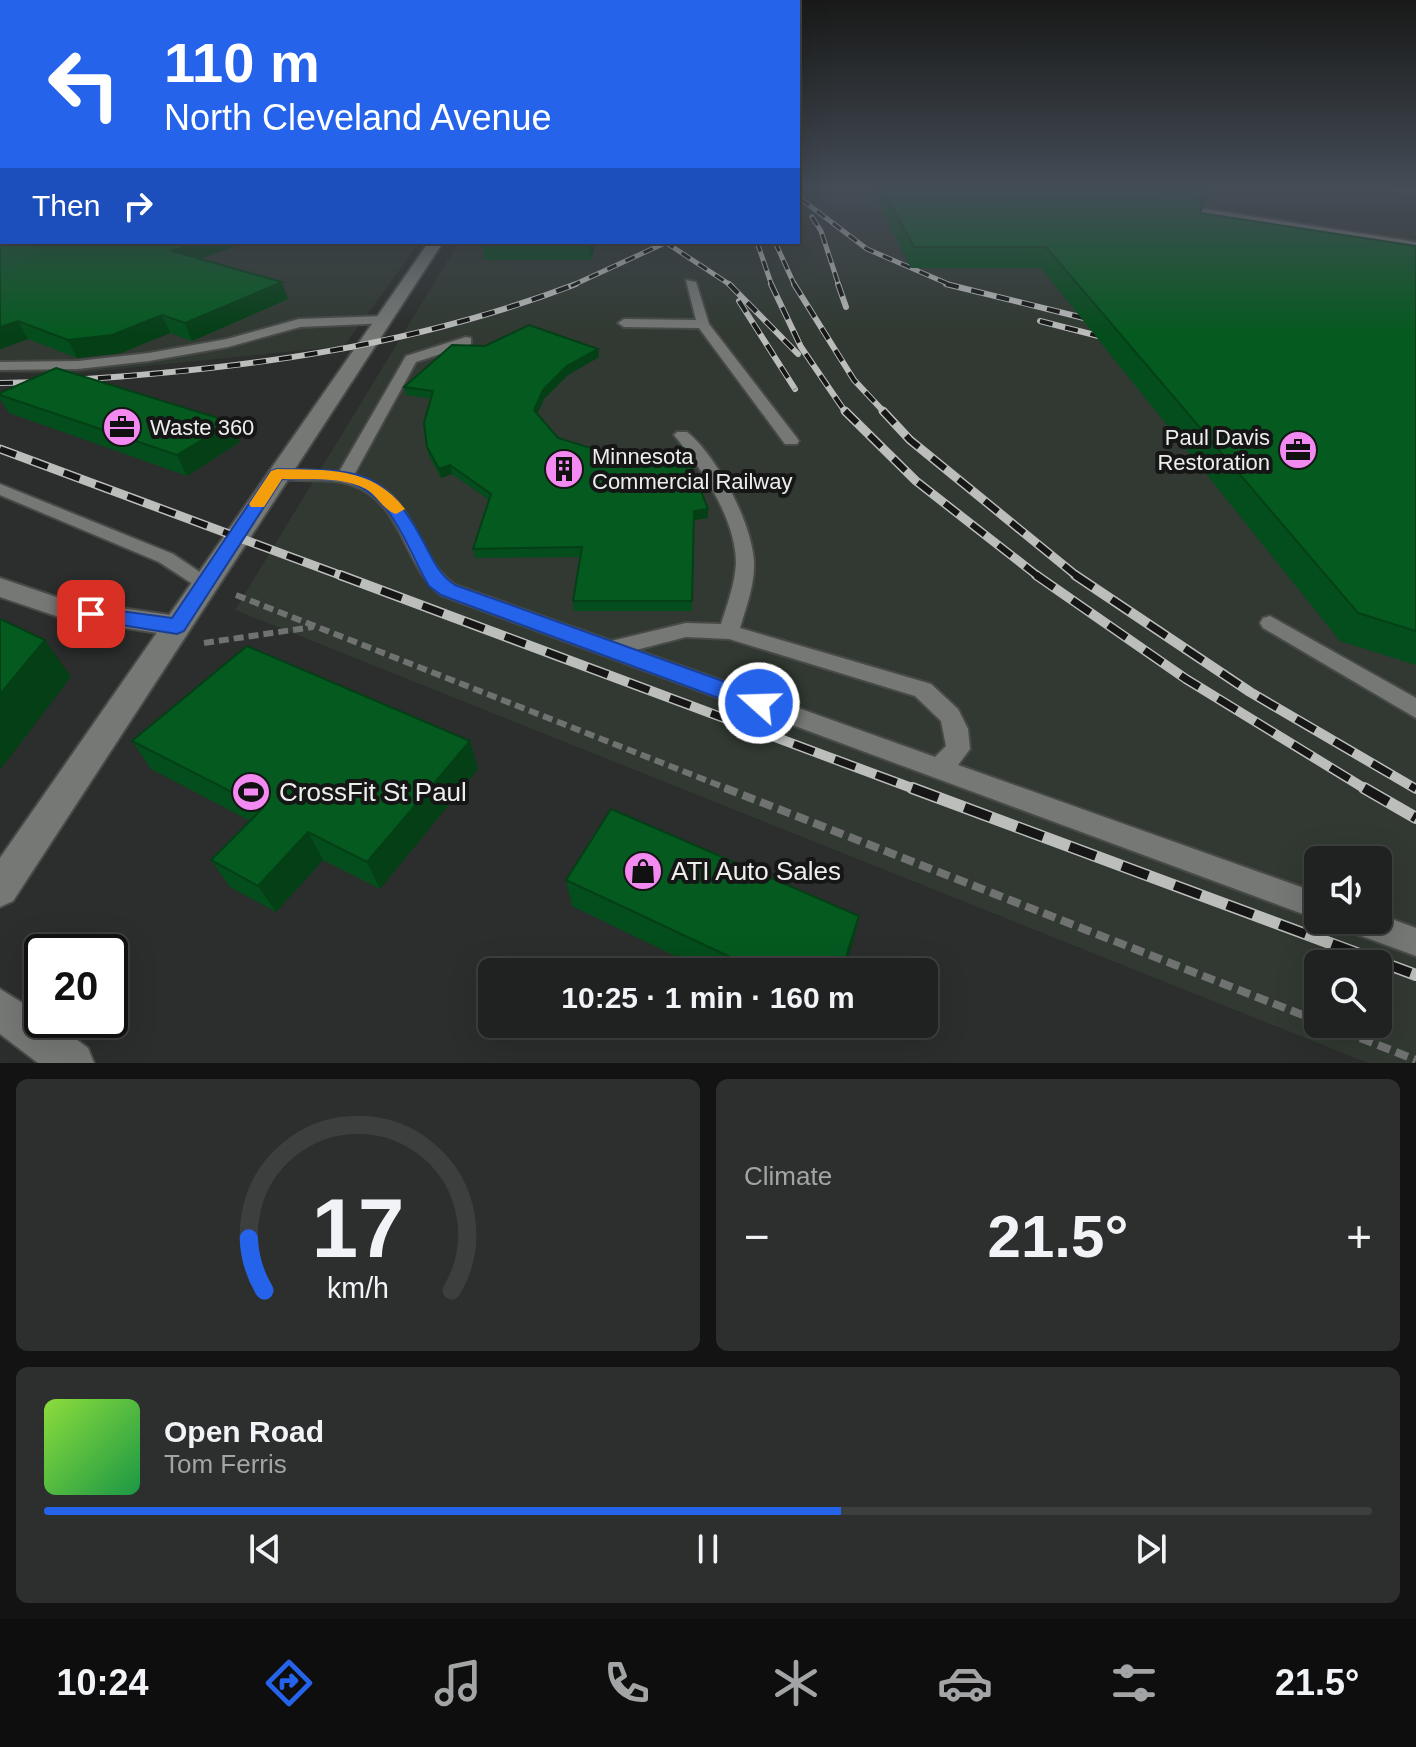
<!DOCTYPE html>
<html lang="en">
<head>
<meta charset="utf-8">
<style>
	:root { --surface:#202221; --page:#2d2f2e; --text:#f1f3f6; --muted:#a2a4a5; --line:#3d3f3f; --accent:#2563eb }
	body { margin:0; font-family:Helvetica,sans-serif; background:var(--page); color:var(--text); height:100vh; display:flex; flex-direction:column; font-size:30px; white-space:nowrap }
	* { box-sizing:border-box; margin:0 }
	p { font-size:26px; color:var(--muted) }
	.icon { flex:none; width:44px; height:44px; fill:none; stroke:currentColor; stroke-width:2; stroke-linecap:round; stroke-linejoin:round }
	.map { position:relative; height:1063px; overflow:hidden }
	.side { display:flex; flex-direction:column; gap:16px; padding:16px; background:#121312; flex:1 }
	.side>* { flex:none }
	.banner { position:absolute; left:0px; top:0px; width:800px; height:244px; box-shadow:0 8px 32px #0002,0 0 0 2px var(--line); background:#2563eb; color:#fff; overflow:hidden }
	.tools { position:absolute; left:1304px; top:846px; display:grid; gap:16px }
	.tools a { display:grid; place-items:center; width:88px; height:88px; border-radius:12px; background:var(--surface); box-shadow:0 8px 32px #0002,0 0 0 2px var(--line); font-size:40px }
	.speed { position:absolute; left:24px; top:934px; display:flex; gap:16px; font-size:40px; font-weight:700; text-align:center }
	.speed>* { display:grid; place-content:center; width:104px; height:104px; border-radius:50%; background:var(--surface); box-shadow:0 8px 32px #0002,0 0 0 2px var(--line); line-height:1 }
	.speed .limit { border:4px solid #111; border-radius:12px; background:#fff; color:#111 }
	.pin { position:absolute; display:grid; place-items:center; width:68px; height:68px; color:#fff; margin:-34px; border-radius:16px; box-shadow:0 4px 12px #0006 }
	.me { position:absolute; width:88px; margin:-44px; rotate:290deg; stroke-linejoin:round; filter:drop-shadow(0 0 6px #0008) }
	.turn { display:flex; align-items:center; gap:28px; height:168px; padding:0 32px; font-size:36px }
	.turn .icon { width:104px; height:104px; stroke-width:2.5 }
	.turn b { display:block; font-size:56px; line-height:68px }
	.then { display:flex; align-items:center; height:76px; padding:0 32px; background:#0003; gap:16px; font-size:30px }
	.big { font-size:60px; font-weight:600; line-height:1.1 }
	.side .card { flex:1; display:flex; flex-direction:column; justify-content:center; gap:12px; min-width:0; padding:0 28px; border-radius:12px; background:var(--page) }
	.side .dial { align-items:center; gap:0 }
	.dial svg { height:208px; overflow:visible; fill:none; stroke:var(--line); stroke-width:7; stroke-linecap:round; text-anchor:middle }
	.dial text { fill:var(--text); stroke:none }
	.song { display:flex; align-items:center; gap:24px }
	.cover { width:96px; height:96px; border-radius:12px; background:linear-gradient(135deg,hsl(90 70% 55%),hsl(140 70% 35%)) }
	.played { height:8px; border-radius:4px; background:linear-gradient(90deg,var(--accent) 60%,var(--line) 60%) }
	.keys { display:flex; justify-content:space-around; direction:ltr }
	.heat { display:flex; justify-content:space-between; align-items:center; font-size:44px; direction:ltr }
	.side .tiles { flex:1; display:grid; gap:16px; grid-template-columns:1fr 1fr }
	.card:last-child { grid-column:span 2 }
	.trip { position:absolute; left:478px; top:958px; width:460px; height:80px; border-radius:12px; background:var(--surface); box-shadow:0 8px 32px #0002,0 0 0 2px var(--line); font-weight:600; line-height:80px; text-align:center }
	.menu { display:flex; height:128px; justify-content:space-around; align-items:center; background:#0d0e0d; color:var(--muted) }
	.menu .icon { width:56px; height:56px }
	.menu .active { color:var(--accent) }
	.menu b { font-size:36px; color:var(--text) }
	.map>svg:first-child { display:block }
</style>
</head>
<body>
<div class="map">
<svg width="1416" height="1063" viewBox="0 0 1416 1063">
	<rect width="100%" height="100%" fill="#2b2e2c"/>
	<path fill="#313932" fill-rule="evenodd" d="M0,186l2,56h418l-76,104 -276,28 -68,-1z
		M798,186h569l49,7v870h-48l-1133,-453 224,-368h339zM1318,860h60v60h-60zM1318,964h60v60h-60z"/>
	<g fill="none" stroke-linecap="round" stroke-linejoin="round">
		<defs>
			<path id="service" d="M1377,186l39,2v6l-35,-5z
				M1179,205l237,37v6l-240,-38v-4z
				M686,280l10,2 13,42 88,114 2,3 -2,3h-12l-86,-116 -75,-1 -6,-4 6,-4 72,1z
				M384,316l6,4 -2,3 -88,4 -72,20 -79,14 -71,8 -78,1v-8l78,-1 71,-8 78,-14 72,-20z
				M466,337l5,1v6l-55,18 -62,113c67,19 57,79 101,110l156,56 75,-18 35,1c6,-19 14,-40 15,-61 0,-44 -35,-96 -62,-128l3,-3h10c30,24 65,91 67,130 1,22 -8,45 -14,66l191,56 27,25 10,20 2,20 -12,16 360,128 1,27 -878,-325c-38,-29 -38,-93 -89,-110 -26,-9 -55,-1 -81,-8l-2,-3 2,-3 6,-2 62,3 67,-116zM686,637l43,2 186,57 26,25 5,25 -11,11 -299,-107z
				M0,484l173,70 43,29 -3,5h-14l-40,-26 -159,-67z
				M1270,616l146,82v20l-153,-90 -3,-5 3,-5z
				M1378,914l38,14v28l-71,-26 -4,-10h37z"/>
			<path id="minor" d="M0,578l65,22 112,16 10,3 4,7 -4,7 -10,3 -115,-18 -62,-21z
				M0,989l42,26v5h8l38,28 6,15h-56l-38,-29z"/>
			<path id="tertiary" d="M429,242h14l-430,659 -13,6v-49z"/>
		</defs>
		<use href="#service" stroke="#484a48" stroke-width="4"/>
		<use href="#minor" stroke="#484a48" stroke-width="4"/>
		<use href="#tertiary" stroke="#484a48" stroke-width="4"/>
		<path stroke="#6f7270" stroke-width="6" stroke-dasharray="10 5" stroke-linecap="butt" d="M236,595l495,195
			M204,643l109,-16"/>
		<path stroke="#6f7270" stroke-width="8" stroke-dasharray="13 6" stroke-linecap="butt" d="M725,788l593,233
			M1325,1024l91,36"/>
		<use href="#service" fill="#757875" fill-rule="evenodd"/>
		<use href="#minor" fill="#757875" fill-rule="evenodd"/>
		<use href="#tertiary" fill="#757875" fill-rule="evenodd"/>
		<defs>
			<path id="rail-far4" d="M801,199l66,50 86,37
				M812,217l9,14 18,55
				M665,242l67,44
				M757,242l15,44
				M775,242l20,44
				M571,286l96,-44"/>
			<path id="rail-far3" d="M729,284l69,70
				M771,284l30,63 45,66
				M794,284l60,96 31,33
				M838,284l8,23
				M946,284l158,39
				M739,301l56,88
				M1040,321l78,20
				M72,380c173,-11 342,-34 504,-96
				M0,383l44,-1"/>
			<path id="rail-far2" d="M845,411l71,70 123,96
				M883,411l27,29 168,137
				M0,449l345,128"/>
			<path id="rail-far1" d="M340,575l577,215
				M1036,575l150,104 181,111
				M1075,575l175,117 166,97"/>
			<path id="rail" d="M912,788l504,187
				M1364,788l52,30"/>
		</defs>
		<use href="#rail-far4" stroke="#bcbebc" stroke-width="5"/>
		<use href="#rail-far3" stroke="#bcbebc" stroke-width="6"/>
		<use href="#rail-far2" stroke="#bcbebc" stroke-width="9"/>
		<use href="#rail-far1" stroke="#bcbebc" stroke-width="10"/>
		<use href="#rail" stroke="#bcbebc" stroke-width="12"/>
		<use href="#rail-far4" stroke="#151615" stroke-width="3" stroke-dasharray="10" stroke-linecap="butt"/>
		<use href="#rail-far3" stroke="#151615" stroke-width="4" stroke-dasharray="13" stroke-linecap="butt"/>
		<use href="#rail-far2" stroke="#151615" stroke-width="6" stroke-dasharray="17" stroke-linecap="butt"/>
		<use href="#rail-far1" stroke="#151615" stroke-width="7" stroke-dasharray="22" stroke-linecap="butt"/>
		<use href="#rail" stroke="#151615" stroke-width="9" stroke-dasharray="28" stroke-linecap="butt"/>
	</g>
	<path fill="#044d1c" d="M0,186l200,73 88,40 -96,42 -22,-8 -49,20 -44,5 -49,-19 -28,10z
		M869,186h340l-9,27 216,33v419l-76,-24 -299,-373h-130z
		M596,242l-5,18h-107l-2,-15z
		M598,349l1,8 -31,18 -24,24 -7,15 21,24 150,80 -14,2 -2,91h-118l-1,-10 8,-44 -106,1 -2,-9 16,-49 -37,-26 -11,4 -12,-22 -2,-9 4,-48 -25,-4 -2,-8z
		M0,393l240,49 -53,34 -178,-63 -9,-14z
		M132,741h338l8,28 -98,120 -57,-29 -47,52 -46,-25 -19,-27 39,-39 -99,-52z
		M566,880l293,36 -6,26 -10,30h-135l-136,-66z
		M816,1024h10l-1,4z"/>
	<path fill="#043f16" d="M197,242h49l-67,25 -7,-16z
		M590,242h6l-5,18 -2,-15z
		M282,282l6,17 -96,42 -7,-18z
		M162,315l8,18 -49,20 -44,5 -9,-18z
		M18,321l10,18 -28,10v-22z
		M598,349l1,8 -31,18 -24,24 -9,20 -1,-9 9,-20 24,-24z
		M231,422l9,20 -53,34 -10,-21z
		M450,465l2,9 -11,4 -2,-9z
		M708,509v9l-14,2 -2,91 2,-100z
		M45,640l26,37 -71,93v-76z
		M470,741l8,28 -98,120 -13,-27z
		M308,832l15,28 -47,52 -18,-26z
		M859,916l-6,26 -10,30h-2z"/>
	<path fill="#055a20" stroke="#043f16" stroke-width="2" d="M0,186h2v56h195l-25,9 110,31 -97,41 -23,-8 -50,20 -44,5 -50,-19 -18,6z
		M881,186h247l77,12 -5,15 216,33v385l-58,-18 -312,-366h-132z
		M1168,186h41l-2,6z
		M483,242h107l-1,3h-107z
		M529,325l69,24 -31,17 -24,24 -9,20 24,28 55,17h25l46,-7 24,61 -14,2 -2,90h-119l9,-54 -109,2 18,-55 -41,-29 -11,4 -12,-22 -3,-24 9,-32 -29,-4 48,-42 33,1z
		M56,368l175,54 -54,33 -177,-60v-2z
		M0,619l45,21 -45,54z
		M247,646l223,95 -103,121 -59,-30 -50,54 -47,-26 52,-52 -131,-67z
		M611,809l248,107 -18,56h-79l-196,-92z"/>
	<linearGradient id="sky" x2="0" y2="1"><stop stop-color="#181918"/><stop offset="0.56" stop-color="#444c56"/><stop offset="1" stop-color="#444c56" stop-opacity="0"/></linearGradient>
	<rect width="1416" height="335" fill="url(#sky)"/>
	<path fill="#2563eb" stroke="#184099" stroke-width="2" d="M277,469c80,2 105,-4 146,72 9,17 16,34 32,44l312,112 3,6 -3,7h-16l-310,-115 -12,-9c-23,-38 -35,-92 -84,-105 -19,-4 -43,-1 -63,-2l-98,152 -7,3 -93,-15 -3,-5 10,-7 81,11 99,-147z"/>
	<path fill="#f59e0b" d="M277,469c49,1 95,-3 128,40l-9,5c-13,-4 -18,-18 -30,-25 -24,-13 -57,-9 -84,-10l-18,28h-13l-2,-3 22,-33z"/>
	<defs>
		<symbol id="office-disc" viewBox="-11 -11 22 22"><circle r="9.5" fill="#f38af2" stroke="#151615"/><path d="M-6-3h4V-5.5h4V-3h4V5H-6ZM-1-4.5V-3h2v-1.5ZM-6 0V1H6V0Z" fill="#111"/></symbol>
		<symbol id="building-disc" viewBox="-11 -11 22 22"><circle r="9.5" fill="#f38af2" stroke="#151615"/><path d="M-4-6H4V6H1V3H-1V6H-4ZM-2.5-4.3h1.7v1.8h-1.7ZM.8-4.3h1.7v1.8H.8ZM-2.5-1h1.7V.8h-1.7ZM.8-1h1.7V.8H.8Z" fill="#111"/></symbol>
		<symbol id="stadium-disc" viewBox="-11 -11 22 22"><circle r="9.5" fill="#f38af2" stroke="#151615"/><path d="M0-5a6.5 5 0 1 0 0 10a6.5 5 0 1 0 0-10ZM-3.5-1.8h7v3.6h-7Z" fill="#111"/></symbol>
		<symbol id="shop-disc" viewBox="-11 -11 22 22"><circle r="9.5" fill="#f38af2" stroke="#151615"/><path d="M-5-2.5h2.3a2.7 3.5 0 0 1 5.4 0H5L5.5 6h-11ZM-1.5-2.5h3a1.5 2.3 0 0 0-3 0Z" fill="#111"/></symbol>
	</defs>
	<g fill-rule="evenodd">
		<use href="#office-disc" x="100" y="405" width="44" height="44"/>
		<use href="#office-disc" x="1276" y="428" width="44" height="44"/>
		<use href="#building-disc" x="542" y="447" width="44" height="44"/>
		<use href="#stadium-disc" x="229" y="770" width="44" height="44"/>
		<use href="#shop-disc" x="621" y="849" width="44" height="44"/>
	</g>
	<g text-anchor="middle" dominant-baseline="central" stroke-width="8" stroke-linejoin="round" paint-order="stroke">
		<g font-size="22" fill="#eceeec" stroke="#151615" text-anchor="start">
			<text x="150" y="427">Waste 360</text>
			<text x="1270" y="437" text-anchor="end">Paul Davis<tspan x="1270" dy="25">Restoration</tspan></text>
			<text x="592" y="456">Minnesota<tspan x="592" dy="25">Commercial Railway</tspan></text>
		</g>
		<g font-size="26" fill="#eceeec" stroke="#151615" text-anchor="start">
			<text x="279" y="792">CrossFit St Paul</text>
			<text x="671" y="871">ATI Auto Sales</text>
		</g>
	</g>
</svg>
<div class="tools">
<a><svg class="icon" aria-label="sound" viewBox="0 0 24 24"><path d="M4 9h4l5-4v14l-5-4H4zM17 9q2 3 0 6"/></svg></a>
<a><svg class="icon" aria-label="search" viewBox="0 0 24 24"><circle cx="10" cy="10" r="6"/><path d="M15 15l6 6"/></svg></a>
</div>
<div class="speed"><div class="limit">20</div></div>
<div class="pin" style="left:91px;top:614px;background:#d93025"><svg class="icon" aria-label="arrive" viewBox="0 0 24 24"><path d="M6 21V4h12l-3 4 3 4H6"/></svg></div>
<svg class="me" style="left:759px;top:703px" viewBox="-20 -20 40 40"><circle r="17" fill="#2563eb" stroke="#fff" stroke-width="3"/><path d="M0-11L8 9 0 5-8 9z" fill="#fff"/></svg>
<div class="trip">10:25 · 1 min · 160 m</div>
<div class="banner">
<div class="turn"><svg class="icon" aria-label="left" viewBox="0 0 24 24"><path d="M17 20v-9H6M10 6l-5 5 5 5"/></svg><div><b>110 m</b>North Cleveland Avenue</div></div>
<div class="then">Then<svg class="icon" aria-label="right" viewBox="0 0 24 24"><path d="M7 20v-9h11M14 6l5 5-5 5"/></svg></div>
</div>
</div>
<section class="side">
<div class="tiles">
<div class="card dial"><svg viewBox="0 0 100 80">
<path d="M14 69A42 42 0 1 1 86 69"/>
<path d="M14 69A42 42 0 0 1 8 49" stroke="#2563eb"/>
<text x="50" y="56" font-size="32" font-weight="700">17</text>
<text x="50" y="72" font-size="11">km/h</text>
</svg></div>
<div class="card"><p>Climate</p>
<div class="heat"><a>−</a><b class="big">21.5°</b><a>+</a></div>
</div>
<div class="card">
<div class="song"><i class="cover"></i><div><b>Open Road</b><p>Tom Ferris</p></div></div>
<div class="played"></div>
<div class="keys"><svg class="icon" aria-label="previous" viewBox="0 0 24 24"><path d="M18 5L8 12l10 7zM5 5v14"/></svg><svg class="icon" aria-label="pause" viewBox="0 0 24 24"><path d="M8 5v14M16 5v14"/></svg><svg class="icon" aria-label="next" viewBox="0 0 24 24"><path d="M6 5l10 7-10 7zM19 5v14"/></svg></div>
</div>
</div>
</section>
<nav class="menu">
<b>10:24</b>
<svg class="icon active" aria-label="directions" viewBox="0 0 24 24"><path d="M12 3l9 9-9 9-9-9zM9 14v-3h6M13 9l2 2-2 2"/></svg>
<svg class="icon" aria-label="music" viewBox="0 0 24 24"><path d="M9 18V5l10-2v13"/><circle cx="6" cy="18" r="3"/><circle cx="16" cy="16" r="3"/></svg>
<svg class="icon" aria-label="phone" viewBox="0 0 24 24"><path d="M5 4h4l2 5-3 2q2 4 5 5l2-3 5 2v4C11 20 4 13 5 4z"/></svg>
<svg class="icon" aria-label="climate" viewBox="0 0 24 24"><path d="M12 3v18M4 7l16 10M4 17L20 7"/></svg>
<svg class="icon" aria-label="car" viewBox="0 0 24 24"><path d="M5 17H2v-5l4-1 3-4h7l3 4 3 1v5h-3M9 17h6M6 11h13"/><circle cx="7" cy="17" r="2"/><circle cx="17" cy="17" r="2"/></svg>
<svg class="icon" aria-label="filters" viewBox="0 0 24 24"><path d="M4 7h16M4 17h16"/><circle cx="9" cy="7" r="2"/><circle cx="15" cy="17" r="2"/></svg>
<b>21.5°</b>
</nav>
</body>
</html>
